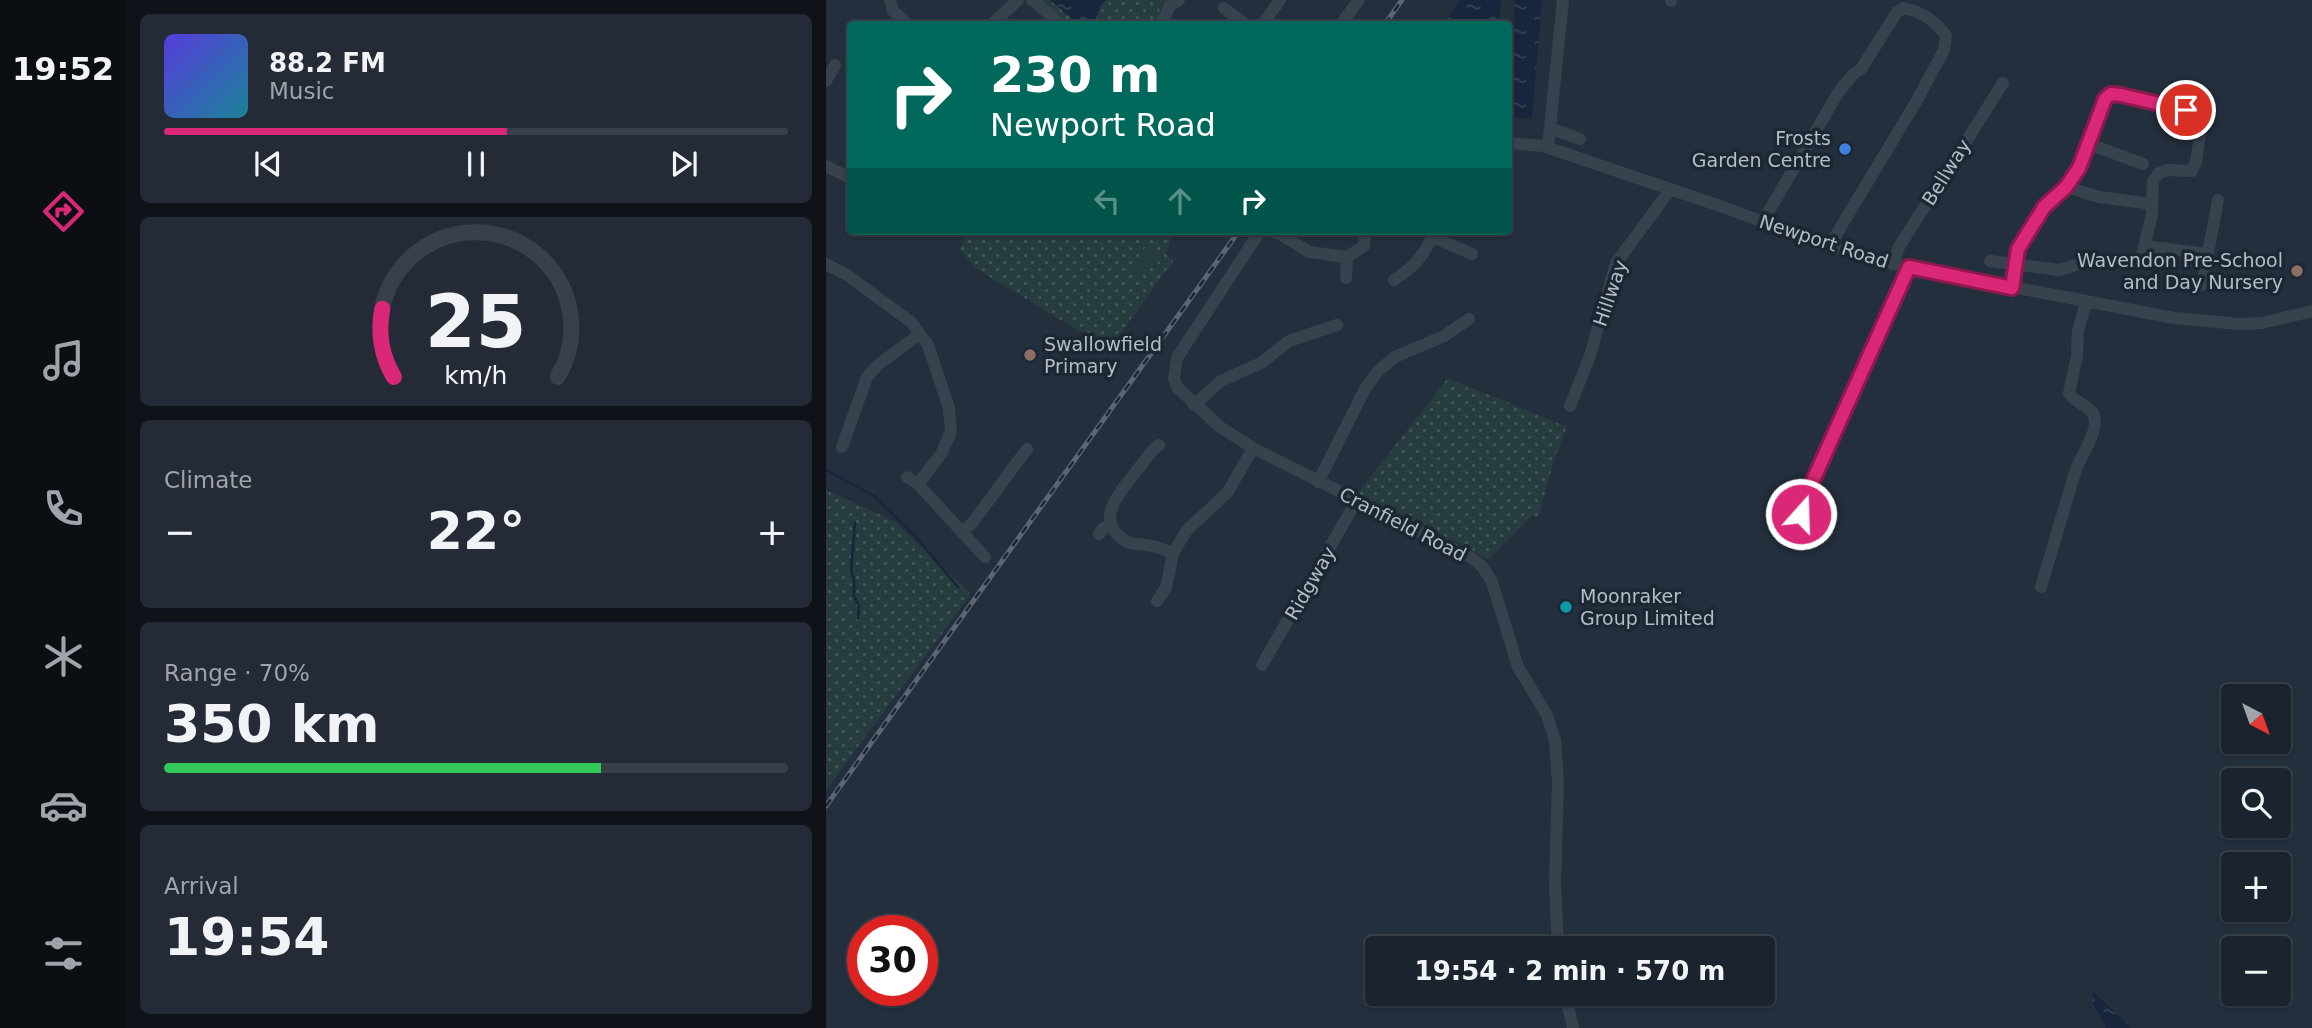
<!DOCTYPE html>
<html lang="en">
<head>
<meta charset="utf-8">
<style>
	:root { --surface:#1b232e; --page:#242b36; --text:#f1f3f6; --muted:#a0a4aa; --line:#39404a; --accent:#db2777 }
	body { margin:0; font-family:"DejaVu Sans",sans-serif; background:var(--page); color:var(--text); height:100vh; display:flex; flex-direction:column; font-size:26px; white-space:nowrap }
	* { box-sizing:border-box; margin:0 }
	p { font-size:23px; color:var(--muted) }
	.icon { flex:none; width:38px; height:38px; fill:none; stroke:currentColor; stroke-width:2; stroke-linecap:round; stroke-linejoin:round }
	.map { position:relative; flex:1; overflow:hidden }
	.panel { display:flex; flex-direction:column; gap:14px; padding:14px; background:#0f1319; width:700px }
	.panel>* { flex:none }
	.hud { position:absolute; left:21px; top:21px; width:665px; height:214px; border-radius:7px; box-shadow:0 2px 5px #0004,0 0 0 2px var(--line); background:#00695c; color:#fff; overflow:hidden }
	.needle { width:46px; rotate:139deg }
	.controls { position:absolute; left:1395px; top:684px; display:grid; gap:14px }
	.controls a { display:grid; place-items:center; width:70px; height:70px; border-radius:7px; background:var(--surface); box-shadow:0 2px 5px #0004,0 0 0 2px var(--line); font-size:35px }
	.speed { position:absolute; left:21px; top:915px; display:flex; gap:14px; font-size:35px; font-weight:700; text-align:center }
	.speed>* { display:grid; place-content:center; width:91px; height:91px; border-radius:50%; background:var(--surface); box-shadow:0 2px 5px #0004,0 0 0 2px var(--line); line-height:1 }
	.speed .limit { border:10px solid #d22; background:#fff; color:#111 }
	.pin { position:absolute; display:grid; place-items:center; width:60px; height:60px; color:#fff; margin:-30px; border:4px solid #fff; border-radius:50%; box-shadow:0 2px 7px #0007 }
	.me { position:absolute; width:77px; margin:-38px; rotate:20deg; stroke-linejoin:round; filter:drop-shadow(0 0 5px #0008) }
	.turn { display:flex; align-items:center; gap:24px; height:147px; padding:0 28px; font-size:32px }
	.turn .icon { width:91px; height:91px; stroke-width:2.5 }
	.turn b { display:block; font-size:49px; line-height:60px }
	.lanes { display:flex; align-items:center; height:66px; padding:0 28px; background:#0003; justify-content:center; gap:35px; direction:ltr }
	.lanes .off { opacity:.35 }
	.big { font-size:52px; font-weight:600; line-height:1.1 }
	.panel .card { flex:1; display:flex; flex-direction:column; justify-content:center; gap:10px; min-width:0; padding:0 24px; border-radius:10px; background:var(--page) }
	.panel .dial { align-items:center; gap:0 }
	.dial svg { height:182px; overflow:visible; fill:none; stroke:var(--line); stroke-width:7; stroke-linecap:round; text-anchor:middle }
	.dial text { fill:var(--text); stroke:none }
	.song { display:flex; align-items:center; gap:21px }
	.cover { width:84px; height:84px; border-radius:10px; background:linear-gradient(135deg,hsl(250 70% 55%),hsl(190 70% 35%)) }
	.played { height:7px; border-radius:4px; background:linear-gradient(90deg,var(--accent) 55%,var(--line) 55%) }
	.keys { display:flex; justify-content:space-around; direction:ltr }
	.heat { display:flex; justify-content:space-between; align-items:center; font-size:38px; direction:ltr }
	.charge { height:10px; border-radius:5px; background:linear-gradient(90deg,#34c759 70%,var(--line) 0) }
	.trip { position:absolute; left:539px; top:936px; width:410px; height:70px; border-radius:7px; background:var(--surface); box-shadow:0 2px 5px #0004,0 0 0 2px var(--line); font-weight:600; line-height:70px; text-align:center }
	main { display:flex; flex:1; min-height:0 }
	.dock { display:flex; flex-direction:column; width:126px; justify-content:space-around; align-items:center; background:#0b0e12; color:var(--muted) }
	.dock .icon { width:49px; height:49px }
	.dock .current { color:var(--accent) }
	.dock b { font-size:32px; color:var(--text) }
	.map>svg:first-child { display:block }
</style>
</head>
<body>
<main>
<nav class="dock">
<b>19:52</b>
<svg class="icon current" aria-label="directions" viewBox="0 0 24 24"><path d="M12 3l9 9-9 9-9-9zM9 14v-3h6M13 9l2 2-2 2"/></svg>
<svg class="icon" aria-label="music" viewBox="0 0 24 24"><path d="M9 18V5l10-2v13"/><circle cx="6" cy="18" r="3"/><circle cx="16" cy="16" r="3"/></svg>
<svg class="icon" aria-label="phone" viewBox="0 0 24 24"><path d="M5 4h4l2 5-3 2q2 4 5 5l2-3 5 2v4C11 20 4 13 5 4z"/></svg>
<svg class="icon" aria-label="climate" viewBox="0 0 24 24"><path d="M12 3v18M4 7l16 10M4 17L20 7"/></svg>
<svg class="icon" aria-label="car" viewBox="0 0 24 24"><path d="M5 17H2v-5l4-1 3-4h7l3 4 3 1v5h-3M9 17h6M6 11h13"/><circle cx="7" cy="17" r="2"/><circle cx="17" cy="17" r="2"/></svg>
<svg class="icon" aria-label="filters" viewBox="0 0 24 24"><path d="M4 7h16M4 17h16"/><circle cx="9" cy="7" r="2"/><circle cx="15" cy="17" r="2"/></svg>
</nav>
<section class="panel">
<div class="card">
<div class="song"><i class="cover"></i><div><b>88.2 FM</b><p>Music</p></div></div>
<div class="played"></div>
<div class="keys"><svg class="icon" aria-label="previous" viewBox="0 0 24 24"><path d="M18 5L8 12l10 7zM5 5v14"/></svg><svg class="icon" aria-label="pause" viewBox="0 0 24 24"><path d="M8 5v14M16 5v14"/></svg><svg class="icon" aria-label="next" viewBox="0 0 24 24"><path d="M6 5l10 7-10 7zM19 5v14"/></svg></div>
</div>
<div class="card dial"><svg viewBox="0 0 100 80">
<path d="M14 69A42 42 0 1 1 86 69"/>
<path d="M14 69A42 42 0 0 1 9 39" stroke="#db2777"/>
<text x="50" y="56" font-size="32" font-weight="700">25</text>
<text x="50" y="72" font-size="11">km/h</text>
</svg></div>
<div class="card"><p>Climate</p>
<div class="heat"><a>−</a><b class="big">22°</b><a>+</a></div>
</div>
<div class="card"><p>Range · 70%</p><b class="big">350 km</b><div class="charge"></div></div>
<div class="card"><p>Arrival</p><b class="big">19:54</b></div>
</section>
<div class="map">
<svg width="1486" height="1028" viewBox="0 0 1486 1028">
	<defs>
		<pattern id="green-dots" width="8" height="8" patternUnits="userSpaceOnUse" patternTransform="scale(1.75)"><rect width="8" height="8" fill="#263c3f"/><path d="M2 2h.1M6 6h.1" fill="none" stroke="#435659" stroke-width="1.8" stroke-linecap="round"/></pattern>
		<pattern id="water-ripples" width="26" height="14" patternUnits="userSpaceOnUse" patternTransform="scale(1.75)"><rect width="26" height="14" fill="#17263c"/><path d="M2 4q2-2 4 0t4 0M15 11q2-2 4 0t4 0" fill="none" stroke="#364457"/></pattern>
	</defs>
	<rect width="100%" height="100%" fill="#242f3e"/>
	<path fill="url(#green-dots)" d="M213,0h130l-9,9 -4,15h-89z
		M216,231h126l2,10 -4,14 8,5 -65,89 -134,-81 -15,-18 7,-18 14,4z
		M622,378l119,49 -12,30 -16,57 -3,3 -4,-2 -44,45 -21,-13 -110,-53z
		M0,490l68,31 77,73 -145,196z"/>
	<path fill="#263c3f" d="M322,244l8,5 3,12 -2,3 -7,-1 -12,15 -10,-8z"/>
	<path fill="url(#water-ripples)" d="M224,0h56l-6,7 -6,17h-16z
		M634,0h41l-2,24h-54z
		M689,0h27l-10,119 -23,-2v-41z
		M1267,991l39,37h-26l-14,-26z"/>
	<g fill="none" stroke-linecap="round" stroke-linejoin="round">
		<path stroke="#17263c" stroke-width="2.5" d="M0,470l48,26 40,39 44,52
			M29,523l-4,47 3,11v15l5,10 -1,13"/>
		<path stroke="#38414e" stroke-width="12" d="M64,0l3,11 15,13
			M206,0l29,24
			M845,1v-1
			M398,8l21,16
			M166,24l26,-24
			M335,24l9,-18 9,-6
			M437,24l17,-24
			M515,24l18,-24
			M0,81l9,-16
			M724,128l30,11
			M682,143l35,3 183,62 105,39 78,20 265,51 65,6 23,-1 50,-12
			M1263,144l54,20
			M722,148l15,-148
			M0,166l24,12
			M1240,187l33,10 46,6
			M937,221l75,-128 15,-19 8,-5 36,-57 7,-4c18,4 32,13 42,28l-2,14 -28,52 -79,131 -6,14
			M434,231l-83,127 -3,21 3,8 43,40 33,21 217,109 12,9 10,16 26,85 29,48 8,25 3,42 -3,102 3,64
			M443,231l11,3 29,18 38,5 17,-11 2,-15
			M607,237l39,17
			M1319,246l63,8
			M1164,261l69,9 39,-11 35,3 9,-7 10,-40 1,-34 6,-8 8,-3 25,1 4,-9 7,-47 -5,-5 -29,-3 -22,-7 -36,-5 -6,4c-9,23 -15,51 -28,72 -9,15 -22,24 -33,37 -23,26 -27,47 -32,80
			M0,264l21,11 64,47 17,23 21,63 2,24 -10,22 -23,30
			M1067,264l6,-17 104,-164
			M520,278l1,-21
			M568,280c22,-14 30,-25 41,-49
			M1376,285l16,-85
			M368,405l27,-24 40,-18 28,-22 48,-16
			M744,406l20,-50 26,-93 54,-73
			M333,445c-10,7 -13,15 -21,24 -15,20 -44,47 -17,69 11,9 20,5 31,8 7,1 14,5 21,7
			M16,447l25,-70 12,-13 41,-30
			M81,477l11,7 67,73
			M492,482l48,-95 12,-16 17,-14 49,-21 25,-17
			M975,515l1,-10 107,-238
			M136,532l11,-10 54,-73
			M273,534l4,-6 8,-3
			M1215,587l35,-118c5,-13 28,-45 15,-58 -7,-8 -16,-8 -22,-18l8,-37 1,-25 8,-29
			M331,601l9,-13 7,-35 14,-23 40,-37 26,-45
			M436,665l95,-165
			M739,994l8,34"/>
		<defs>
			<path id="rail" d="M559,24l17,-24
				M0,806l413,-575"/>
		</defs>
		<use href="#rail" stroke="#5a6575" stroke-width="5"/>
		<use href="#rail" stroke="#1d2633" stroke-width="2.5" stroke-dasharray="8" stroke-linecap="butt"/>
	</g>
	<g fill="none" stroke-linecap="round" stroke-linejoin="round">
		<defs>
			<path id="route" d="M975,514l1,-9 107,-238 103,21 6,-39 26,-42 22,-20 13,-19 26,-69 6,-5 10,1 65,15"/>
		</defs>
		<use href="#route" stroke="#8e194d" stroke-width="18"/>
		<use href="#route" stroke="#db2777" stroke-width="12"/>
	</g>
	<circle fill="#3f7fe0" stroke="#1d2633" stroke-width="2.5" cx="1019" cy="149" r="7"/>
	<g fill="#8d6e63" stroke="#1d2633" stroke-width="2.5">
		<circle cx="1471" cy="271" r="7"/>
		<circle cx="204" cy="355" r="7"/>
	</g>
	<circle fill="#0f9aa8" stroke="#1d2633" stroke-width="2.5" cx="740" cy="607" r="7"/>
	<g text-anchor="middle" dominant-baseline="central" stroke-width="7" stroke-linejoin="round" paint-order="stroke">
		<g font-size="19" fill="#b4bcc9" stroke="#1d2633" text-anchor="end">
			<text x="1005" y="138">Frosts<tspan x="1005" dy="22">Garden Centre</tspan></text>
			<text x="1457" y="260">Wavendon Pre-School<tspan x="1457" dy="22">and Day Nursery</tspan></text>
			<text x="218" y="344" text-anchor="start">Swallowfield<tspan x="218" dy="22">Primary</tspan></text>
			<text x="754" y="596" text-anchor="start">Moonraker<tspan x="754" dy="22">Group Limited</tspan></text>
		</g>
		<g font-size="19" fill="#b4bcc9" stroke="#1d2633">
			<text transform="translate(1120 172) rotate(-58)">Bellway</text>
			<text transform="translate(998 241) rotate(18)">Newport Road</text>
			<text transform="translate(784 293) rotate(-71)">Hillway</text>
			<text transform="translate(577 524) rotate(27)">Cranfield Road</text>
			<text transform="translate(484 583) rotate(-60)">Ridgway</text>
		</g>
	</g>
</svg>
<div class="controls">
<a><svg class="needle" viewBox="-14 -14 28 28"><path d="M0-13l5 13h-10z" fill="#e53935"/><path d="M0 13l5-13h-10z" fill="#a0a4aa"/></svg></a>
<a><svg class="icon" aria-label="search" viewBox="0 0 24 24"><circle cx="10" cy="10" r="6"/><path d="M15 15l6 6"/></svg></a>
<a>+</a>
<a>−</a>
</div>
<div class="speed"><div class="limit">30</div></div>
<div class="pin" style="left:1360px;top:110px;background:#d93025"><svg class="icon" aria-label="arrive" viewBox="0 0 24 24"><path d="M6 21V4h12l-3 4 3 4H6"/></svg></div>
<svg class="me" style="left:975px;top:514px" viewBox="-20 -20 40 40"><circle r="17" fill="#db2777" stroke="#fff" stroke-width="3"/><path d="M0-11L8 9 0 5-8 9z" fill="#fff"/></svg>
<div class="trip">19:54 · 2 min · 570 m</div>
<div class="hud">
<div class="turn"><svg class="icon" aria-label="right" viewBox="0 0 24 24"><path d="M7 20v-9h11M14 6l5 5-5 5"/></svg><div><b>230 m</b>Newport Road</div></div>
<div class="lanes"><svg class="icon off" aria-label="left" viewBox="0 0 24 24"><path d="M17 20v-9H6M10 6l-5 5 5 5"/></svg><svg class="icon off" aria-label="ahead" viewBox="0 0 24 24"><path d="M12 20V5M6 11l6-6 6 6"/></svg><svg class="icon" aria-label="right" viewBox="0 0 24 24"><path d="M7 20v-9h11M14 6l5 5-5 5"/></svg></div>
</div>
</div>
</main>
</body>
</html>
